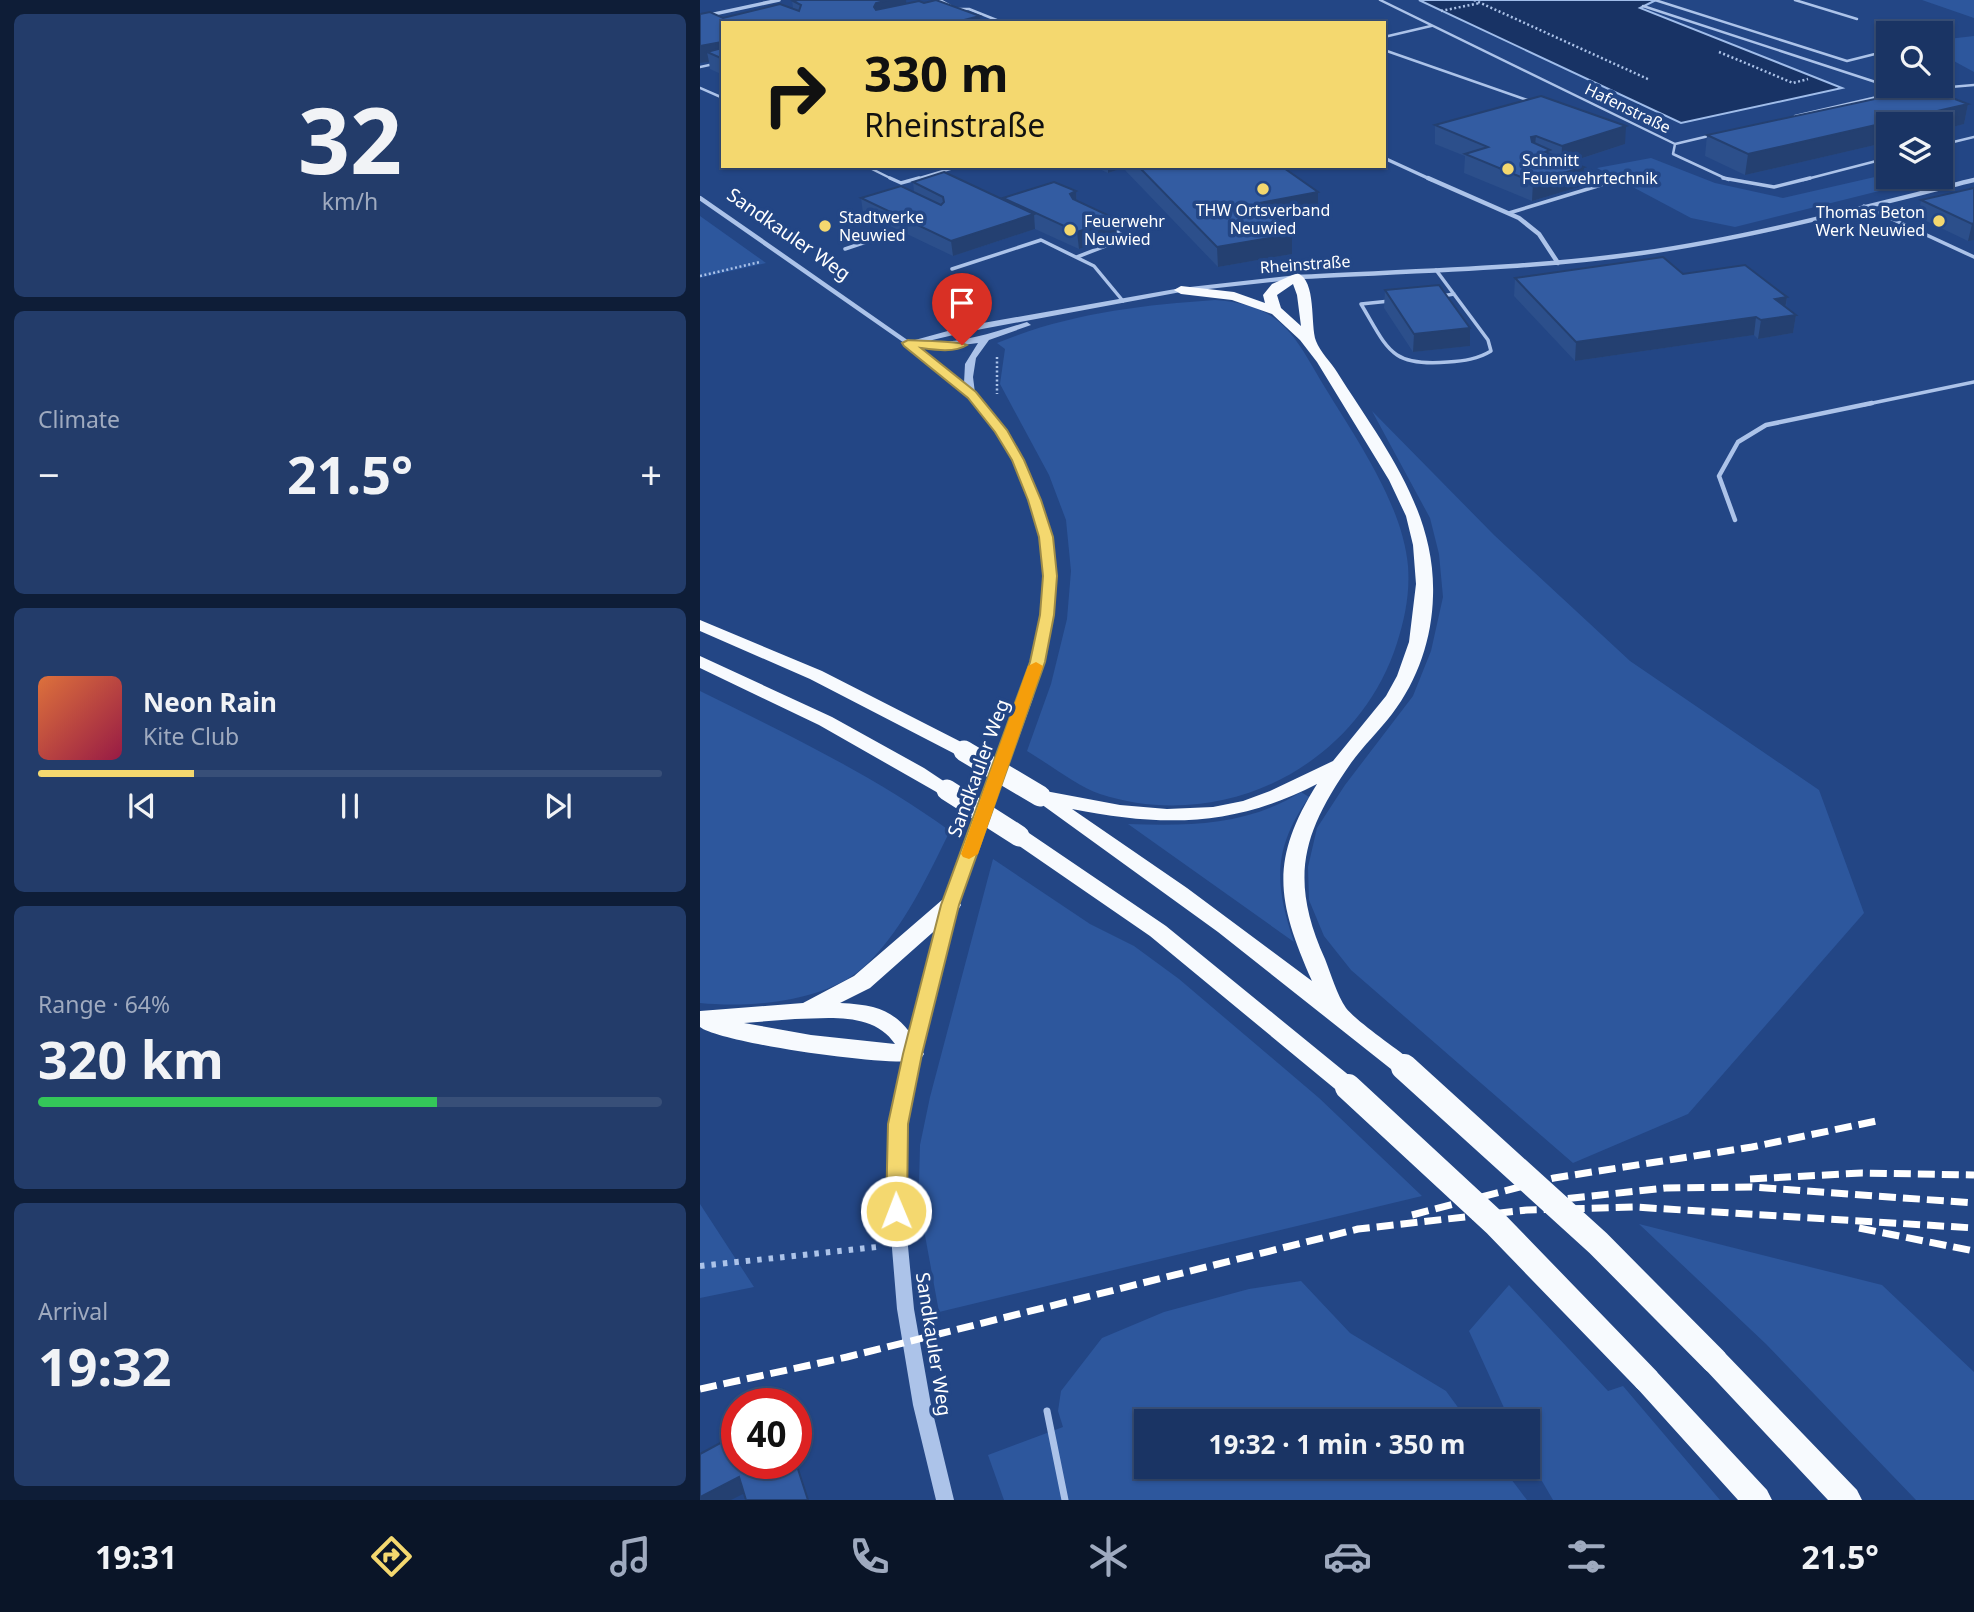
<!DOCTYPE html>
<html lang="en">
<head>
<meta charset="utf-8">
<style>
	:root { --surface:#1a3464; --page:#233c6a; --text:#f1f3f6; --muted:#9faabf; --line:#384f78; --accent:#f4d86f }
	body { margin:0; font-family:"Noto Sans",sans-serif; background:var(--page); color:var(--text); height:100vh; display:flex; flex-direction:column; font-size:26px; white-space:nowrap }
	* { box-sizing:border-box; margin:0 }
	p { font-size:23px; color:var(--muted) }
	.icon { flex:none; width:38px; height:38px; fill:none; stroke:currentColor; stroke-width:2; stroke-linecap:round; stroke-linejoin:round }
	.map { position:relative; flex:1; overflow:hidden }
	.panel { display:flex; flex-direction:column; gap:14px; padding:14px; background:#0e1d37; width:700px }
	.panel>* { flex:none }
	.top-card { position:absolute; left:21px; top:21px; width:665px; height:147px; border-radius:0px; box-shadow:0 2px 5px #0004,0 0 0 2px var(--line); background:#f4d86f; color:#111; overflow:hidden }
	.fabs { position:absolute; left:1176px; top:21px; display:grid; gap:14px }
	.fabs a { display:grid; place-items:center; width:77px; height:77px; border-radius:0px; background:var(--surface); box-shadow:0 2px 5px #0004,0 0 0 2px var(--line); font-size:35px }
	.speed { position:absolute; left:21px; top:1388px; display:flex; gap:14px; font-size:35px; font-weight:700; text-align:center }
	.speed>* { display:grid; place-content:center; width:91px; height:91px; border-radius:50%; background:var(--surface); box-shadow:0 2px 5px #0004,0 0 0 2px var(--line); line-height:1 }
	.speed .limit { border:10px solid #d22; background:#fff; color:#111 }
	.pin { position:absolute; display:grid; place-items:center; width:60px; height:60px; color:#fff; margin:-72px -30px; border-radius:50% 50% 50% 0; rotate:-45deg; box-shadow:0 0 7px #0007 }
	.pin .icon { rotate:45deg }
	.me { position:absolute; width:77px; margin:-38px; rotate:359deg; stroke-linejoin:round; filter:drop-shadow(0 0 5px #0008) }
	.turn { display:flex; align-items:center; gap:24px; height:147px; padding:0 28px; font-size:32px }
	.turn .icon { width:91px; height:91px; stroke-width:2.5 }
	.turn b { display:block; font-size:49px; line-height:60px }
	.big { font-size:52px; font-weight:700; line-height:1.1 }
	.panel .widget { flex:1; display:flex; flex-direction:column; justify-content:center; gap:10px; min-width:0; padding:0 24px; border-radius:10px; background:var(--page) }
	.panel .dial { align-items:center; gap:0 }
	.dial b { font-size:91px; line-height:1 }
	.song { display:flex; align-items:center; gap:21px }
	.cover { width:84px; height:84px; border-radius:10px; background:linear-gradient(135deg,hsl(20 70% 55%),hsl(340 70% 35%)) }
	.played { height:7px; border-radius:4px; background:linear-gradient(90deg,var(--accent) 25%,var(--line) 25%) }
	.keys { display:flex; justify-content:space-around; direction:ltr }
	.heat { display:flex; justify-content:space-between; align-items:center; font-size:38px; direction:ltr }
	.charge { height:10px; border-radius:5px; background:linear-gradient(90deg,#34c759 64%,var(--line) 0) }
	.trip { position:absolute; left:434px; top:1409px; width:406px; height:70px; border-radius:0px; background:var(--surface); box-shadow:0 2px 5px #0004,0 0 0 2px var(--line); font-weight:700; line-height:70px; text-align:center }
	.tab-bar { display:flex; height:112px; justify-content:space-around; align-items:center; background:#0a1528; color:var(--muted) }
	.tab-bar .icon { width:49px; height:49px }
	.tab-bar .selected { color:var(--accent) }
	.tab-bar b { font-size:32px; color:var(--text) }
	main { display:flex; flex:1; min-height:0 }
	.map>svg:first-child { display:block }
</style>
</head>
<body>
<main>
<section class="panel">
<div class="widget dial"><b>32</b><p>km/h</p></div>
<div class="widget"><p>Climate</p>
<div class="heat"><a>−</a><b class="big">21.5°</b><a>+</a></div>
</div>
<div class="widget">
<div class="song"><i class="cover"></i><div><b>Neon Rain</b><p>Kite Club</p></div></div>
<div class="played"></div>
<div class="keys"><svg class="icon" aria-label="previous" viewBox="0 0 24 24"><path d="M18 5L8 12l10 7zM5 5v14"/></svg><svg class="icon" aria-label="pause" viewBox="0 0 24 24"><path d="M8 5v14M16 5v14"/></svg><svg class="icon" aria-label="next" viewBox="0 0 24 24"><path d="M6 5l10 7-10 7zM19 5v14"/></svg></div>
</div>
<div class="widget"><p>Range · 64%</p><b class="big">320 km</b><div class="charge"></div></div>
<div class="widget"><p>Arrival</p><b class="big">19:32</b></div>
</section>
<div class="map">
<svg width="1274" height="1500" viewBox="0 0 1274 1500">
	<rect width="100%" height="100%" fill="#234685"/>
	<path fill="#2d579d" d="M1222,0h52v18z
		M1274,36v36l-33,-18v-17l7,2z
		M951,158l64,25 68,15 105,-24v3h47l-200,50 -44,-9 -94,-50z
		M0,215v1l66,47 -66,15z
		M515,300c71,5 80,39 114,94 30,49 74,113 79,172 2,27 -3,52 -11,77 -39,123 -174,191 -297,151 -23,-8 -51,-30 -73,-43l24,-67 16,-65 4,-48 -5,-51 -17,-45 -49,-91 5,-35 -8,-6c70,-29 143,-38 218,-43z
		M672,411l122,124 136,126 189,129 45,123 -176,201 -115,49 -222,-193 -27,-34 -15,-36 -1,-33 9,-39 28,-43 68,-89 18,-45 12,-54 -4,-43 -9,-36z
		M0,691c85,42 173,84 250,140 -22,44 -46,97 -82,132 -39,39 -116,45 -168,40z
		M601,792l8,5c-36,52 -35,86 -15,145l-166,-118c61,2 119,2 173,-32z
		M293,859l97,65 44,22 45,33 140,119 103,98 -483,116 -17,-93 -3,-36 1,-38 10,-48z
		M0,1204l54,83 -54,11z
		M939,1224l243,61 92,87v128h-58l-150,-156z
		M601,1281l49,52 96,58 22,30h-322v45l356,1 25,33h-523l-16,-45 75,-28 -5,-16 3,-20 41,-53 62,-26 85,-23z
		M809,1285l99,106 15,-5 97,114h-167l-25,-43v-36h-18l-41,-90z"/>
	<path fill="#183365" stroke="#a0bdea" stroke-width="2" d="M719,0h237l-16,8 202,80 -161,35z"/>
	<g fill="none" stroke-linecap="round" stroke-linejoin="round">
		<path stroke="#acc3e9" stroke-width="2.5" stroke-dasharray="2 2.5" stroke-linecap="butt" d="M774,0l176,80
			M741,11l39,-8
			M1019,52l74,31 15,-4
			M0,276l60,-14
			M297,357v37"/>
		<path stroke="#acc3e9" stroke-width="6" stroke-dasharray="4.5 7" stroke-linecap="butt" d="M0,1266l177,-19"/>
		<path stroke="#acc3e9" stroke-width="2.5" d="M240,0l16,9
			M680,0l295,144 38,-9
			M955,0l192,61 28,-7
			M1095,0l62,19
			M943,6l257,84
			M256,9h13l35,14
			M684,37l47,-11
			M684,50l146,51
			M0,67l23,-5
			M0,88l23,10
			M1095,116l108,-25 71,-6
			M975,144l-2,10 56,26
			M1241,145l33,-8
			M166,166l28,14
			M876,175l11,5
			M213,180l47,-14
			M1103,180l85,-22"/>
		<path stroke="#acc3e9" stroke-width="3.5" d="M190,178l11,5 18,-5
			M1023,178l51,9 36,-9
			M1164,206l110,51
			M809,213l92,-28 -18,-7
			M145,249l36,-12
			M377,257l49,-19 -13,-9
			M252,269l89,-29 53,26 29,35
			M742,296l12,-2
			M690,301l-29,3c27,45 29,63 87,58 16,-1 30,-3 43,-11l-3,-11 -52,-70
			M1163,405l111,-23"/>
		<path stroke="#acc3e9" stroke-width="4.5" d="M1035,520l-16,-44 19,-34 28,-17 106,-22"/>
		<path stroke="#acc3e9" stroke-width="7" d="M347,1411l18,89"/>
		<path stroke="#acc3e9" stroke-width="3.5" d="M0,17l79,-17
			M684,158l48,22"/>
		<path stroke="#acc3e9" stroke-width="4.5" d="M728,178l91,40 20,16 19,29
			M0,198l208,145
			M597,277c115,-6 231,-8 345,-24 112,-16 222,-46 332,-73"/>
		<path fill="#acc3e9" fill-rule="evenodd" d="M597,275h3v4l-119,13 -215,40 -42,10c37,2 68,-9 103,-20l4,3 -42,15 -13,18 -3,19 2,16 28,34 17,26 22,52 11,55 2,27 -2,28 -5,28 -15,55 -79,219 -41,168 -8,56v74l9,94 17,96 23,95h-18l-23,-95 -16,-96 -9,-109 2,-74 7,-41 39,-154 14,-46 71,-187 15,-55 8,-56 -5,-55 -7,-27 -22,-52 -14,-23 -24,-30 -68,-57 62,-17 215,-38zM278,343l-13,21 -1,19 -46,-37 29,1z"/>
		<path fill="#f7fafe" fill-rule="evenodd" d="M597,273c20,7 13,52 19,68 4,11 15,21 21,31 44,70 99,137 96,224 -1,42 -15,84 -41,118 -13,17 -28,31 -41,49 -49,70 -62,116 -26,196 6,15 12,36 21,49 10,13 51,41 66,53l4,6 -4,6 -8,3 -8,-3 -178,-141 -188,-136 3,-4 7,-2 80,15 47,4 46,-2 30,-6 27,-10 63,-30 53,-65 11,-20 12,-34 7,-58 -3,-39 -7,-29 -17,-36 -72,-118 -17,-22 -28,-26 -40,-14 -51,-6 -7,-4 7,-4 53,6 31,11 -2,-8 9,-11zM593,284l4,11 4,31 -20,-18 -4,-13zM617,784c-48,77 -40,117 -5,197l-125,-93 -115,-79c92,18 161,18 245,-25z
			M0,620l122,51 149,76 3,4 -10,6 -7,-2 -147,-76 -110,-48z
			M0,656l132,61 92,51 33,22 -3,4h-14l-121,-69 -119,-57z
			M319,829l7,2 140,95 190,155 4,6 -4,6 -8,3 -8,-3 -190,-157 -138,-95 -3,-5 3,-5z
			M250,898l8,2 3,5 -3,5 -88,78 -30,15c47,2 61,12 84,51l-4,6c-26,8 -200,-17 -220,-33v-16l103,-8 51,-27 88,-76zM95,1019c34,-1 79,-7 100,25l-84,-9 -67,-12z
			M1014,1348l10,4 133,138 5,10h-34l-124,-132 -4,-8 4,-8z
			M946,1367l10,4 111,119 5,10h-34l-102,-113 -4,-8 4,-8z"/>
		<path stroke="#fff" stroke-width="7" stroke-dasharray="17 7" stroke-linecap="butt" d="M1050,1179l112,-6 112,2
			M844,1201l122,-13 85,-1 223,16
			M712,1215l142,-37 198,-31 129,-27
			M1159,1228l115,23
			M0,1389l147,-32 511,-128 169,-19 107,-3 340,21"/>
		<path stroke="#f7fafe" stroke-width="21" d="M264,751l76,45
			M247,790l72,46"/>
		<path stroke="#f7fafe" stroke-width="26" d="M704,1067l194,176 116,117
			M648,1087l148,137 150,155"/>
	</g>
	<path fill="#2c4f8b" d="M92,0h114v3h18l56,13 1,7h-258v52l-13,-6 -1,-7 -9,1v-49l23,4 71,-9 -1,-1z
		M1226,88l42,16 -4,20 -23,6v-6h-53v18l-143,33 -40,-19 2,-21z
		M735,125l190,19 -54,18 11,24 -50,15 -68,-28 1,-17 -30,-12z
		M393,166h188l37,26v19l-42,8 16,15v20l-74,13 -95,-99 -15,5z
		M213,182l90,18v-2l73,-7 1,10 40,35 -38,13 -44,-20 -82,27 -90,-43 -2,-15 53,-6z
		M1274,188v52l-6,1 -50,-24 3,-17z
		M983,274l104,23 -1,10 10,8 -3,18 -35,6 -4,-4 -179,26 -61,-65 1,-18z
		M685,290l85,38v18l-57,6 -29,-44z"/>
	<path fill="#244071" d="M189,0h17l1,12 -29,7 -4,-12 2,-4z
		M280,16l1,7h-25v-1z
		M22,42l1,6 -16,4 2,10 -9,1v-17z
		M1268,104l-4,20 -23,6v-6h-53v18l-143,33 3,-21z
		M926,126l-1,18 -64,21 1,-19z
		M836,136l-2,18 -3,-17z
		M408,166h15v2l-15,5z
		M884,167l-2,19 -50,15 1,-19z
		M376,191l1,17 -7,-14z
		M618,192v19l-59,12v-20z
		M334,214l1,15 -82,27 -2,-15z
		M416,219l1,17 -38,13 -2,-17z
		M1274,223v17l-6,1 4,-17z
		M592,234v20l-74,13 -1,-20z
		M1087,297l-3,18 -9,-16z
		M1096,315l-3,18 -35,6 3,-19z
		M1056,317l-2,18 -179,26 1,-19z
		M770,328v18l-57,6 1,-18z
		M39,1477l6,16 -14,7h-31v-3z"/>
	<path fill="#335ca2" stroke="#244071" stroke-width="2" d="M98,0h91l-13,3 -2,4 2,3 43,-9 5,2 12,-3 44,16 -24,6 2,1h-235v36l-16,-7 15,-4v-6l-22,4v-32l10,-2 13,6 57,-14 19,7 2,-6 -8,-4z
		M1226,88l42,16 -220,50 -41,-19z
		M841,96l85,30 -64,20 -26,-10 -5,1 1,5 18,8 -5,2 39,15 -51,15 -68,-28 23,-7 -53,-22z
		M438,166h143l37,26 -59,11 33,31 -75,13z
		M244,172l90,42 -83,27 -90,-43 40,-12 40,19 3,-3 -1,-5 -30,-15z
		M354,182l22,9 -6,3 3,5 43,20 -39,13 -74,-34z
		M1274,188v35l-2,1 -51,-24z
		M963,257l20,17 62,-9 42,32 -12,2 21,16 -35,5 -5,-3 -180,25 -61,-64z
		M739,285l31,43 -56,6 -29,-44z
		M37,1434v29h59l12,37h-62l-7,-23 -39,20v-43z"/>
	<path fill="#f4d86f" stroke="#9f8c48" stroke-width="2" d="M208,340c12,1 53,1 59,5 -12,8 -32,5 -46,3l55,44 31,38 17,30 17,40 12,37 4,39 -3,39 -9,47 -86,243 -37,149 -14,70 -1,87 -3,6 -8,2 -7,-2 -3,-6 2,-87 15,-70 38,-149 89,-243 10,-47 3,-39 -4,-39 -11,-37 -16,-40 -17,-28 -27,-34 -64,-52 -2,-3z"/>
	<path fill="#f59e0b" d="M336,662l7,4 -65,188 -9,5 -6,-2 -2,-3 67,-188z"/>
	<g fill="#f4d86f" stroke="#234685" stroke-width="2.5">
		<circle cx="808" cy="169" r="7"/>
		<circle cx="563" cy="189" r="7"/>
		<circle cx="1239" cy="221" r="7"/>
		<circle cx="125" cy="226" r="7"/>
		<circle cx="370" cy="230" r="7"/>
	</g>
	<g text-anchor="middle" dominant-baseline="central" stroke-width="7" stroke-linejoin="round" paint-order="stroke">
		<g font-size="16" fill="#fff" stroke="#234685">
			<text transform="translate(928 108) rotate(26)">Hafenstraße</text>
			<text transform="translate(605 264) rotate(-4)">Rheinstraße</text>
		</g>
		<g font-size="16" fill="#fff" stroke="#234685" text-anchor="start">
			<text x="822" y="160">Schmitt<tspan x="822" dy="18">Feuerwehrtechnik</tspan></text>
			<text x="563" y="210" text-anchor="middle">THW Ortsverband<tspan x="563" dy="18">Neuwied</tspan></text>
			<text x="1225" y="212" text-anchor="end">Thomas Beton<tspan x="1225" dy="18">Werk Neuwied</tspan></text>
			<text x="139" y="217">Stadtwerke<tspan x="139" dy="18">Neuwied</tspan></text>
			<text x="384" y="221">Feuerwehr<tspan x="384" dy="18">Neuwied</tspan></text>
		</g>
		<g font-size="19" fill="#fff" stroke="#234685">
			<text transform="translate(89 234) rotate(35)">Sandkauler Weg</text>
			<text transform="translate(278 768) rotate(-70)">Sandkauler Weg</text>
			<text transform="translate(234 1344) rotate(81)">Sandkauler Weg</text>
		</g>
	</g>
</svg>
<div class="fabs">
<a><svg class="icon" aria-label="search" viewBox="0 0 24 24"><circle cx="10" cy="10" r="6"/><path d="M15 15l6 6"/></svg></a>
<a><svg class="icon" aria-label="layers" viewBox="0 0 24 24"><path d="M12 4l9 5-9 5-9-5zM3 14l9 5 9-5"/></svg></a>
</div>
<div class="speed"><div class="limit">40</div></div>
<div class="pin" style="left:262px;top:345px;background:#d93025"><svg class="icon" aria-label="arrive" viewBox="0 0 24 24"><path d="M6 21V4h12l-3 4 3 4H6"/></svg></div>
<svg class="me" style="left:196px;top:1211px" viewBox="-20 -20 40 40"><circle r="17" fill="#f4d86f" stroke="#fff" stroke-width="3"/><path d="M0-11L8 9 0 5-8 9z" fill="#fff"/></svg>
<div class="trip">19:32 · 1 min · 350 m</div>
<div class="top-card">
<div class="turn"><svg class="icon" aria-label="right" viewBox="0 0 24 24"><path d="M7 20v-9h11M14 6l5 5-5 5"/></svg><div><b>330 m</b>Rheinstraße</div></div>
</div>
</div>
</main>
<nav class="tab-bar">
<b>19:31</b>
<svg class="icon selected" aria-label="directions" viewBox="0 0 24 24"><path d="M12 3l9 9-9 9-9-9zM9 14v-3h6M13 9l2 2-2 2"/></svg>
<svg class="icon" aria-label="music" viewBox="0 0 24 24"><path d="M9 18V5l10-2v13"/><circle cx="6" cy="18" r="3"/><circle cx="16" cy="16" r="3"/></svg>
<svg class="icon" aria-label="phone" viewBox="0 0 24 24"><path d="M5 4h4l2 5-3 2q2 4 5 5l2-3 5 2v4C11 20 4 13 5 4z"/></svg>
<svg class="icon" aria-label="climate" viewBox="0 0 24 24"><path d="M12 3v18M4 7l16 10M4 17L20 7"/></svg>
<svg class="icon" aria-label="car" viewBox="0 0 24 24"><path d="M5 17H2v-5l4-1 3-4h7l3 4 3 1v5h-3M9 17h6M6 11h13"/><circle cx="7" cy="17" r="2"/><circle cx="17" cy="17" r="2"/></svg>
<svg class="icon" aria-label="filters" viewBox="0 0 24 24"><path d="M4 7h16M4 17h16"/><circle cx="9" cy="7" r="2"/><circle cx="15" cy="17" r="2"/></svg>
<b>21.5°</b>
</nav>
</body>
</html>
